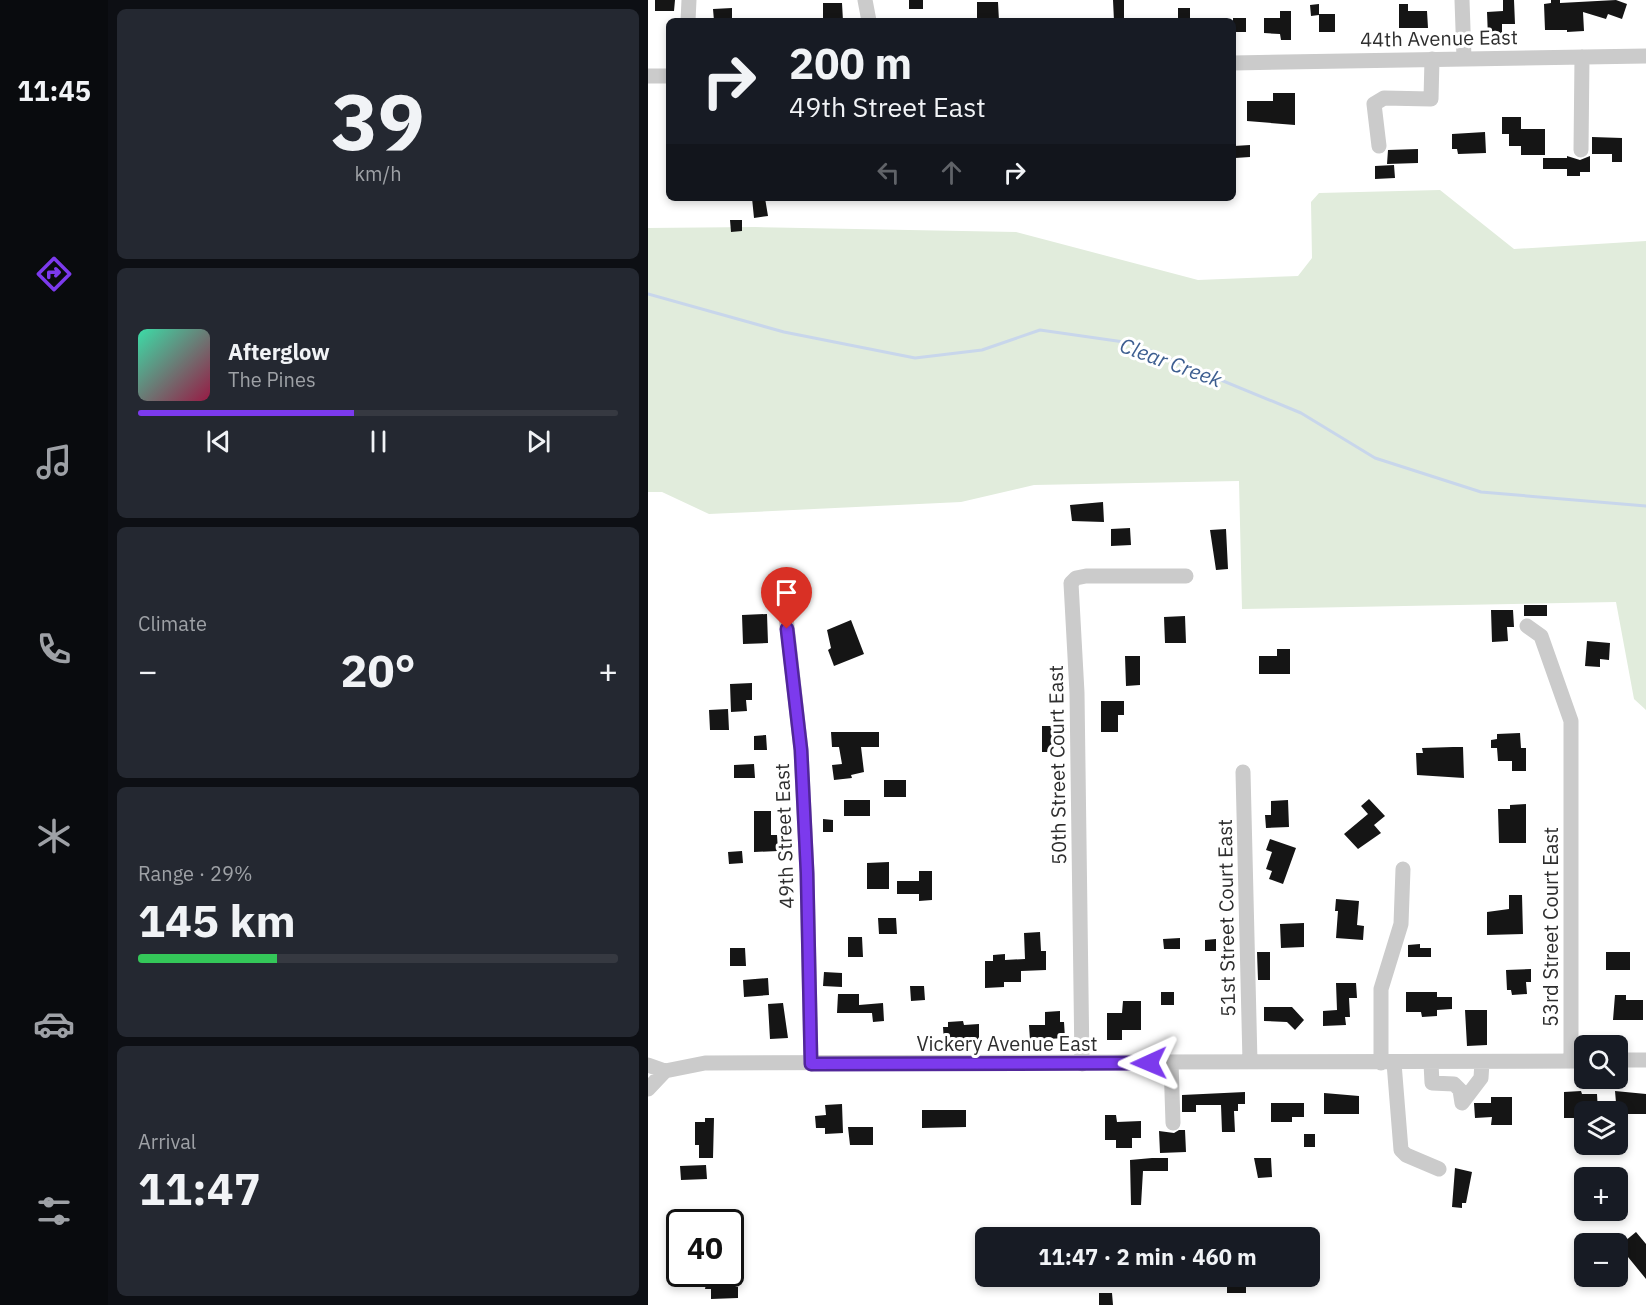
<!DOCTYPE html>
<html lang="en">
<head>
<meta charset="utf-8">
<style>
	:root { --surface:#171b24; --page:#242831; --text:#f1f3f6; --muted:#9ea1a6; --line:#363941; --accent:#7c3aed }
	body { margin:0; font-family:"IBM Plex Sans",sans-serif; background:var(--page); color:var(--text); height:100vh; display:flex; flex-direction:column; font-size:22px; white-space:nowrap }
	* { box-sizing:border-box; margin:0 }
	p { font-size:20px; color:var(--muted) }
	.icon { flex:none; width:33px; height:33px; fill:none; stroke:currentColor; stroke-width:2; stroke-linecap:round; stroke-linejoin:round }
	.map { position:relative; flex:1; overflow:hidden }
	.sheet { display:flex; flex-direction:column; gap:9px; padding:9px; background:#0d0f14; width:540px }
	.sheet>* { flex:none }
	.hud { position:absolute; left:18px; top:18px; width:570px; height:183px; border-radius:9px; box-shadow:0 3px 9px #0003; background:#171b24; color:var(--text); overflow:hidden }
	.controls { position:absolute; left:926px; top:1035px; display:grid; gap:12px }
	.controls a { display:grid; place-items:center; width:54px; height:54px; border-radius:9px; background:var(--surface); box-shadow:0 3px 9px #0003; font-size:30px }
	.speed { position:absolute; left:18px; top:1209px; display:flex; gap:12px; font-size:30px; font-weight:700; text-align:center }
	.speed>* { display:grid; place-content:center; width:78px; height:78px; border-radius:50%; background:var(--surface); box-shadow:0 3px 9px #0003; line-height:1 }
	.speed .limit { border:3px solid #111; border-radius:9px; background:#fff; color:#111 }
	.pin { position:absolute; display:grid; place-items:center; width:51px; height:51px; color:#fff; margin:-62px -26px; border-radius:50% 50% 50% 0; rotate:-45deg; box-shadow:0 0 6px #0007 }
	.pin .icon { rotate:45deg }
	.me { position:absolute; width:66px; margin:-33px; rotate:269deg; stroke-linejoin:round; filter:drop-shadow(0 0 4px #0008) }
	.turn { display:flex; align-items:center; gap:21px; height:126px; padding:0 24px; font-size:27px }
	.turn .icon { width:78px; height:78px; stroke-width:2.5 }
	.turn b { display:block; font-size:42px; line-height:51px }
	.lanes { display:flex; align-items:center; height:57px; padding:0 24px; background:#0003; justify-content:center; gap:30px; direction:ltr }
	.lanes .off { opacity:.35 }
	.big { font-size:45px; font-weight:700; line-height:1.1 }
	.sheet .card { flex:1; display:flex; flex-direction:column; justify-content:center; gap:9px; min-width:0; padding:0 21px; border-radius:9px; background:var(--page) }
	.sheet .dial { align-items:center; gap:0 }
	.dial b { font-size:78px; line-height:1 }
	.song { display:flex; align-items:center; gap:18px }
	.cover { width:72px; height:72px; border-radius:9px; background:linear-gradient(135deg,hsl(160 70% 55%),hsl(340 70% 35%)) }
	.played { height:6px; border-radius:3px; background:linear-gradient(90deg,var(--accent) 45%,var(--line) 45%) }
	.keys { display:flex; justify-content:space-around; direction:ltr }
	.heat { display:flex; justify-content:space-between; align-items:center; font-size:33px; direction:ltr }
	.charge { height:9px; border-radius:4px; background:linear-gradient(90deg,#34c759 29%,var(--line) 0) }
	.trip { position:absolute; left:327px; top:1227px; width:345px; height:60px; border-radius:9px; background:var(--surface); box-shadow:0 3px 9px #0003; font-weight:700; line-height:60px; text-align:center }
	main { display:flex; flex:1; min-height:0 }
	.menu { display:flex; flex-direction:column; width:108px; justify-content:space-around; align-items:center; background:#090b0e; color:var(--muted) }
	.menu .icon { width:42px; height:42px }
	.menu .active { color:var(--accent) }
	.menu b { font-size:27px; color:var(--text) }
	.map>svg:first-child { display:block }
</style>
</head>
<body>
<main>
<nav class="menu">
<b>11:45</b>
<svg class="icon active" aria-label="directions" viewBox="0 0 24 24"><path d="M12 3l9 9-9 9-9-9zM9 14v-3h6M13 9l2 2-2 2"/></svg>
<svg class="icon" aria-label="music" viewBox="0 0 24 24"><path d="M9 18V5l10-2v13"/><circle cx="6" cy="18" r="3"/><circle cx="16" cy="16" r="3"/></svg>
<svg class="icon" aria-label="phone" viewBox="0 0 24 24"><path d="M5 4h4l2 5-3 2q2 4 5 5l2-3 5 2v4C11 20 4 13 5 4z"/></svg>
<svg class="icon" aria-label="climate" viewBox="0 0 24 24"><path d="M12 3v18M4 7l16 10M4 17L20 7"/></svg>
<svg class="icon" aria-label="car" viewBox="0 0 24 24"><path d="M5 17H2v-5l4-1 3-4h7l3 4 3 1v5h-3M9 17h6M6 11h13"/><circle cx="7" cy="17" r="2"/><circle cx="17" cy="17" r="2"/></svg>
<svg class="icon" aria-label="filters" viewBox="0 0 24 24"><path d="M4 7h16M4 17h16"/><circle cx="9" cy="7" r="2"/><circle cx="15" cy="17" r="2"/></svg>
</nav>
<section class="sheet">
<div class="card dial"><b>39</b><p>km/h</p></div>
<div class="card">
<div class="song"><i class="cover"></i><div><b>Afterglow</b><p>The Pines</p></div></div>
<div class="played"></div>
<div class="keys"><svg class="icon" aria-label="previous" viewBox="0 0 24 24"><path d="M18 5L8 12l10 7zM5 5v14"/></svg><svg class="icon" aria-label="pause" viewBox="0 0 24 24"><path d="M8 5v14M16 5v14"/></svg><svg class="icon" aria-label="next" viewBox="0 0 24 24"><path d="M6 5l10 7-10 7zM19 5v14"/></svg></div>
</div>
<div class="card"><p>Climate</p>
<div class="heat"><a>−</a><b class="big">20°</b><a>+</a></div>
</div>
<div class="card"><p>Range · 29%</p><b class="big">145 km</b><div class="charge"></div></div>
<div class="card"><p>Arrival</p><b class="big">11:47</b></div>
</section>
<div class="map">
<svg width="998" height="1305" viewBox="0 0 998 1305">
	<rect width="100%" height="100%" fill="#fff"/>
	<path fill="#e1ecdc" d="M792,190l74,59 132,-8v469l-12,-11 -18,-97 -374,7 -3,-128 -205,4 -73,17 -252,12 -47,-22h-14v-264l107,-1 261,5 182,48 100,-4 14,-18 -1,-56 8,-9z"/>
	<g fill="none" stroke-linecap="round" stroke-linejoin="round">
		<path stroke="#c8d6eb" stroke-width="3" d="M0,294l136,38 131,26 67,-8 58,-20 91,13 170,70 74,45 106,34 165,14"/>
	</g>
	<path fill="#151515" d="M7,0h20l-1,11h-19z
		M261,0h14v9h-14z
		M465,0h11v21h-10z
		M855,0h11l1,24h-13v12l-14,1 -1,-25 16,-1z
		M903,0h9v3l56,-3 11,4 -5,15 -14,-5 -2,5 -23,-7 1,19 -17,1v-2h-22l-1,-26 7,-1z
		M329,2h21l1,19h-22z
		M175,3h19l1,18h-20z
		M671,4v10h16v18h-16v-17l-8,1 -1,-11z
		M751,4h9v7h19l1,17h-29z
		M84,8v13h-18l-1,-12z
		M530,8h12v13h-12z
		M632,11h11v29h-10l-1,-6 -16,-1v-15h16z
		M585,18h13v14h-13z
		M625,93h22v32l-48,-4v-20h26z
		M854,117h19v12h24v26h-24v-9h-12v-12h-7z
		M837,132l1,21 -28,1 -1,-5h-5v-15z
		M944,137l30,1v24h-10v-8h-20z
		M602,145v12l-15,1 -1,-12z
		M770,149v14l-31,1 1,-14z
		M919,156l13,4 10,-4v16h-10v4h-13v-7h-24v-11h24z
		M746,165l1,13 -20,1v-13z
		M104,198h13l3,18 -14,2z
		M82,220h12v11l-11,1z
		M455,502l1,20 -32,-1 -2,-16z
		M482,528l1,17 -20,1v-17z
		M578,529l2,40 -12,1 -6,-40z
		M876,605h23v11h-23z
		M843,610h22l1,17h-7l1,14 -16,1z
		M119,614l1,29 -25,1 -1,-29z
		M537,616l1,27h-21l-1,-26z
		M203,620l13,34 -30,12 -6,-16 3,-2 -4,-18z
		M939,641l23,2 -1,17 -9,-1v8l-15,-1z
		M629,649h13v25h-31v-18h18z
		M477,656h15v29l-14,1z
		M104,683v17h-6l1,11 -16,1 -1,-28z
		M453,701h23v14h-6v17h-17z
		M80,709l1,21h-19l-1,-20z
		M394,726h11v26h-11z
		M183,732h48v15h-18l3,25 -13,3 1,3 -18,2 -2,-15 10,-1 -3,-17h-7z
		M872,733l1,15h5v23h-14v-10h-14l-1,-13h-6v-8l6,-1v-5z
		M118,735l1,15h-13v-14z
		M805,747h10l1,31 -47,-3 -1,-22h7l-1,-5z
		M106,764l1,14h-21v-13z
		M236,780h22v17h-22z
		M721,799l16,17 -11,9 7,8 -23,16 -14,-15 24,-20 -7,-8z
		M196,800h26v16h-26z
		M640,800l1,27 -23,1 -1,-13h6v-14z
		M878,804v39h-27l-1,-34h12v-4z
		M106,811h17v24h6l1,16 -24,1z
		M175,819l10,1v12h-10z
		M622,839l26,9 -13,36 -14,-5 3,-8 -6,-2 6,-17 -6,-2z
		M94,851l1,12 -14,1 -1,-12z
		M241,862v27h-22v-26z
		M271,871h13v29l-13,1v-7h-22v-13h22z
		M861,895h13l1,39 -36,1v-23l22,-3z
		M688,899l23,2 -2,24 7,1 -1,14 -27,-2 2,-27h-3z
		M230,918h18l1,16h-18z
		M656,923v24l-23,1 -1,-24z
		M392,932l1,19h5v19l-25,1v11h-17v5l-19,1v-27h8v-6l12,-1v6l20,-1 -1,-26z
		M200,937h14l1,20h-15z
		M532,938v11h-16l-1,-10z
		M568,939v12h-11v-11z
		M772,944v4h11v9h-23v-12z
		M82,948h15l1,18h-16z
		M609,952h13v28h-12z
		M958,952h24v18h-24z
		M883,969v13h-5l1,12 -15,1 -1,-5h-4l-1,-20z
		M176,972l18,1v14l-19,-1z
		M120,978l1,17 -25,2 -1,-17z
		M688,983h20l1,15h-8l1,19h-5l1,8 -23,1v-15l14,-1z
		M262,986h14l1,14 -14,1z
		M513,992h13v13h-13z
		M758,992h31v5h15v12l-15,1v6l-15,1 -1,-5h-15z
		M190,994h21v11l24,-2 1,18 -11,1 -1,-9h-35z
		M967,995h11v5h17v20h-30z
		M475,1001h18v29h-19v10h-15v-27h15z
		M135,1003l5,35 -18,1 -2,-35z
		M616,1007h28l12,13 -9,10 -8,-8 -23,-1z
		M817,1010h22v35l-20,1z
		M412,1011v11h4l1,16 -35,2 -1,-15h16v-13z
		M315,1021l1,4 15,-1v21l-35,-3 -1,-15h5v-5z
		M933,1091l1,3h15l1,18h-23v6h-11v-26z
		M967,1091l31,3v20h-29z
		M597,1092v12h-7v7h-4l1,21h-13l-1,-27h-25v7h-14v-17z
		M676,1093l35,3v18h-35z
		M843,1097h21v28h-21l1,-8 -17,1 -1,-15h17z
		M623,1103h33v14h-12v5h-21z
		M194,1104l1,29 -18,1v-6h-9l-1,-12 11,-1 -1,-10z
		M274,1110h44v17l-44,1z
		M457,1115h11l1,7 24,-1v17h-9v10h-16v-8h-11z
		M57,1118h9l-1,40h-14v-13h-4v-23h10z
		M200,1127h25v18h-23z
		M531,1130h6l1,22 -26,1 -1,-22 15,2z
		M656,1134h11v13h-11z
		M504,1158h16v13h-25l-2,34h-10l-1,-45z
		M606,1158h17l1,19 -14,1z
		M58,1165l1,14 -26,1 -1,-14z
		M807,1168l17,4 -6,31h-4v5l-10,-1z
		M988,1232l10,12v35l-27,-33z
		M82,1236h14v8l-14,1z
		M60,1274h17v13h13v11l-27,1v-10h-6z
		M579,1281h19v12h-19z
		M451,1293h13l1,12h-14z"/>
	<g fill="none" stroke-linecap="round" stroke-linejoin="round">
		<path stroke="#cbcbcb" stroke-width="15" d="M217,0l4,21
			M814,0l2,58
			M40,21l1,-21
			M585,63l413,-7
			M0,76h21
			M731,146l-5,-42 10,-6 47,1 1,-40
			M933,150l1,-93
			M137,608l16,142 6,123 4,191
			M879,626l14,10 30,85v340
			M595,772l7,290
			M969,1060h29
			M523,1062l2,61
			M733,1063v-74l20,-65 2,-55
			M746,1063l7,87 5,5 33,14
			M783,1063l1,20 22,1 6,6 2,13 19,-25 1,-16
			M434,1064l-5,-371 -6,-110 5,-5 10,-2h100
			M0,1065l17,6
			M0,1089l17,-18 40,-8 879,-2"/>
	</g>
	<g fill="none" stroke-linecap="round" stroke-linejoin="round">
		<defs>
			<path id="route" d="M139,629l14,121 6,123 4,191 338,-1"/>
		</defs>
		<use href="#route" stroke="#51269a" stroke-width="15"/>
		<use href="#route" stroke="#7c3aed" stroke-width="10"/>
	</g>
	<g text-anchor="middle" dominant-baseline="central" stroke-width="6" stroke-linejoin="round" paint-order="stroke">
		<g font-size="20" fill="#2e2e2e" stroke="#fff">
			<text transform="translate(791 38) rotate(-1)">44th Avenue East</text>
			<text transform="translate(409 765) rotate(-91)">50th Street Court East</text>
			<text transform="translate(136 836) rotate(-92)">49th Street East</text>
			<text transform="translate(578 918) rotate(-91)">51st Street Court East</text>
			<text transform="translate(902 927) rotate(-90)">53rd Street Court East</text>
			<text x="359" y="1043">Vickery Avenue East</text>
		</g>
		<g font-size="21" font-style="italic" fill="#3d5e90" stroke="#fff">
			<text transform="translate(523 362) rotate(20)">Clear Creek</text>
		</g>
	</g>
</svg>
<div class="controls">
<a><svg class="icon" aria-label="search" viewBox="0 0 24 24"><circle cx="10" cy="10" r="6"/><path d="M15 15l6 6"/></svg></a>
<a><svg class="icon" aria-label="layers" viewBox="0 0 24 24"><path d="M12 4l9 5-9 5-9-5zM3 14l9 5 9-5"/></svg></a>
<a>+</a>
<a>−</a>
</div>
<div class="speed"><div class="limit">40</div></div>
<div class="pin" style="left:139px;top:629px;background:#d93025"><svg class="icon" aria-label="arrive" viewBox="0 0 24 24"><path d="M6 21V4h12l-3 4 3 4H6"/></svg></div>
<svg class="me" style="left:501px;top:1063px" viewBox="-20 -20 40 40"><path d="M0-17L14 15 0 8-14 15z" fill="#7c3aed" stroke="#fff" stroke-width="4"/></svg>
<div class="trip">11:47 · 2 min · 460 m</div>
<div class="hud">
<div class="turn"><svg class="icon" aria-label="right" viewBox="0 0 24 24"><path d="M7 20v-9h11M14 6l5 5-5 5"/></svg><div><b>200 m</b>49th Street East</div></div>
<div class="lanes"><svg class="icon off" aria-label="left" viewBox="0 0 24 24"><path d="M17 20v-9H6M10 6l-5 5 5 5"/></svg><svg class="icon off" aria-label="ahead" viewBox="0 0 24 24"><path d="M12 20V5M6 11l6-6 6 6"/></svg><svg class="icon" aria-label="right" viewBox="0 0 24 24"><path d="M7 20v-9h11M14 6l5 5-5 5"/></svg></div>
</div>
</div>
</main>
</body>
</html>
